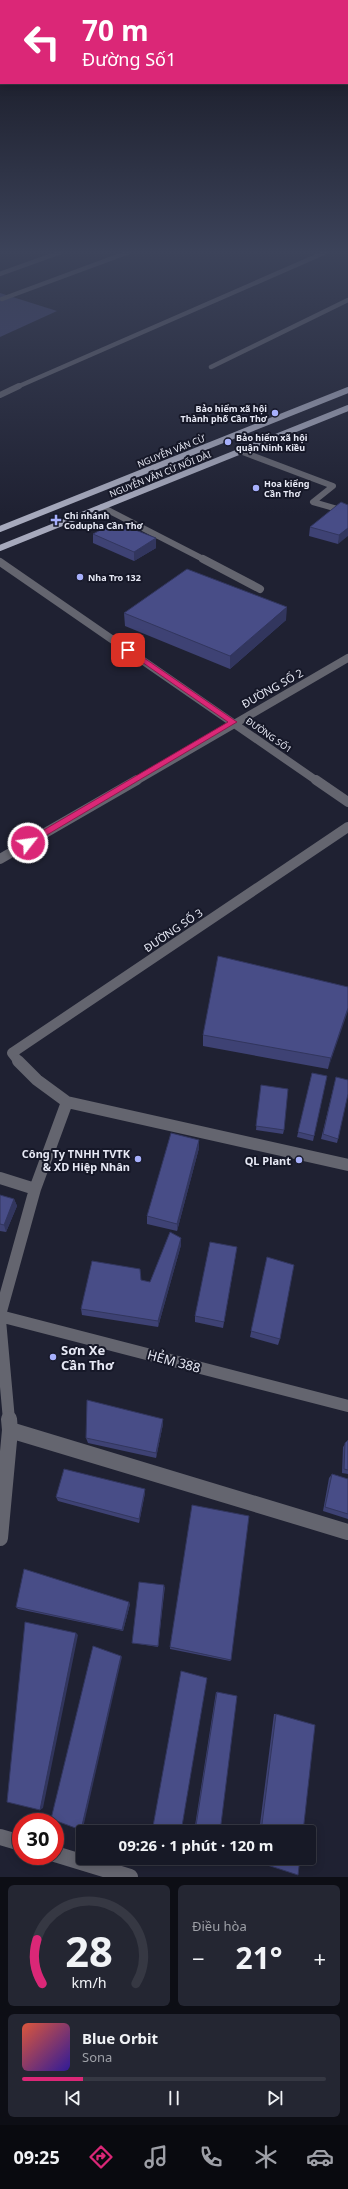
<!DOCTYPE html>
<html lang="vi">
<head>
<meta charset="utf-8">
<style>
	:root { --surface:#171926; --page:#242632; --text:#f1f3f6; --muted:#9ea0a7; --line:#363843; --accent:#db2777 }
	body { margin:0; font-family:"Noto Sans",sans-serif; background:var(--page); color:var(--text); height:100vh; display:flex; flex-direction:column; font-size:15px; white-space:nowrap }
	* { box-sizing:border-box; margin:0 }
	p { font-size:13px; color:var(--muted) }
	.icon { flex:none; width:22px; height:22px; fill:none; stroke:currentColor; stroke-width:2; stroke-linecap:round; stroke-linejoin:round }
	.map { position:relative; height:1877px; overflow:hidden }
	.panel { display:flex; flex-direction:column; gap:8px; padding:8px; background:#0d0e15; flex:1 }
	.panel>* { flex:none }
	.top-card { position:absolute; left:0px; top:0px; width:348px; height:84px; box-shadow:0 2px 10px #0003,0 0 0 1px var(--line); background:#db2777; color:#fff; overflow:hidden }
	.speed { position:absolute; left:12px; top:1813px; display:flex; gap:8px; font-size:20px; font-weight:700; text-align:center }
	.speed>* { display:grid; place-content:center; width:52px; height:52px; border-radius:50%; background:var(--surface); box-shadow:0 2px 10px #0003,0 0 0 1px var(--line); line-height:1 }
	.speed .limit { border:6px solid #d22; background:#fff; color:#111 }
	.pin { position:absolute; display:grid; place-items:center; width:34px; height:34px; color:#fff; margin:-17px; border-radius:8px; box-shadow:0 2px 6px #0006 }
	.me { position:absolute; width:44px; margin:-22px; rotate:60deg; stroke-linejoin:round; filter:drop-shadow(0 0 3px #0008) }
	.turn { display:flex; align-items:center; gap:14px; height:84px; padding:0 16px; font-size:18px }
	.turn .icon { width:52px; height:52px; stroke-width:2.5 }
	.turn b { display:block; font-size:28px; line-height:34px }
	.big { font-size:30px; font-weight:700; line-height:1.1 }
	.panel .widget { flex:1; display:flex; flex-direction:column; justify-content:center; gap:6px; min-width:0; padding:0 14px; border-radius:6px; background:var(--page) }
	.panel .dial { align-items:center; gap:0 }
	.dial svg { height:104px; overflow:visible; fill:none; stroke:var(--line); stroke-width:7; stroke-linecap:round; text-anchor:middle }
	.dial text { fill:var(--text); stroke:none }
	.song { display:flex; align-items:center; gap:12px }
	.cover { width:48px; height:48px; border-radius:6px; background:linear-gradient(135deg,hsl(10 70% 55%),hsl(250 70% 35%)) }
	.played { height:4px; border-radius:2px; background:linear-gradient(90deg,var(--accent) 20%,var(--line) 20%) }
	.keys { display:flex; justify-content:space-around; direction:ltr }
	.heat { display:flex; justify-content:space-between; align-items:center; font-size:22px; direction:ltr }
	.panel .tiles { flex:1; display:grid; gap:8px; grid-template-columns:1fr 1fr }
	.widget:last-child { grid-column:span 2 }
	.trip { position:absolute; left:76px; top:1825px; width:240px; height:40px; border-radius:4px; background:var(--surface); box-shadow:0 2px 10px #0003,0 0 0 1px var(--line); font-weight:700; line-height:40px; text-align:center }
	.tab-bar { display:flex; height:64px; justify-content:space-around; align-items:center; background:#090a0f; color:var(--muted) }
	.tab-bar .icon { width:28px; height:28px }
	.tab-bar .selected { color:var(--accent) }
	.tab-bar b { font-size:18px; color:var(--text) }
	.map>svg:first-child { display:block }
</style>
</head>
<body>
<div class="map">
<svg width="348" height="1877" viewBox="0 0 348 1877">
	<rect width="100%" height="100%" fill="#1f2132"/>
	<path fill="#404470" d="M0,293l57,18 -57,26z"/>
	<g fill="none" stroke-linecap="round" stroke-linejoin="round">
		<path stroke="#64656f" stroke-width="4.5" d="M0,274l61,-22
			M2,299l127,-47
			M211,367l137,-67
			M17,387l309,-135"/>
		<path stroke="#64656f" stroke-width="6" d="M0,395l19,-9
			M240,451l93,35 -20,16 35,10
			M102,507l103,53"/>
		<path stroke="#64656f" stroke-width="8" d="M203,559l57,30
			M0,562l317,219
			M136,781l212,-123"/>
		<path stroke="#64656f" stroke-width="10" d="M316,780l32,22
			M0,859l137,-79
			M19,1062l-7,-9 336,-226"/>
		<path stroke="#64656f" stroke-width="12" d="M18,1061l19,19 30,22 281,63
			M0,1178l35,11
			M0,1315l35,-126 32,-87
			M0,1316l348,90
			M0,1320l9,100"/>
		<path stroke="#64656f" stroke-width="16" d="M10,1430l338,102
			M0,1538l10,-108 -1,-11
			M0,1837l21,6
			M55,1854l75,23"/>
		<path stroke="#a6a9bc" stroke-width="6" d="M0,529l348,-139
			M0,548l348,-140"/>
	</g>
	<path fill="#3e4274" d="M348,505l-10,39 -29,-8 1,-9z
		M93,534l63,4v10l-22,13 -41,-18z
		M124,613l162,7 -56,49 -105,-43z
		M348,987l-20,82 -125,-23v-11z
		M312,1073l15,3 -14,65 -16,-4z
		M336,1077l2,62 -1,4 -16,-4z
		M261,1085l23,45 -1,4 -27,-4z
		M199,1148l-22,83 -30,-7v-8z
		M0,1195l14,4 3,7 -11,26 -6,-1z
		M181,1238v7l-23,82 -76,-12 -1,-6 60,-29 9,2z
		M236,1254l-13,74 -28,-6v-6z
		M267,1257l13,82 -2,6 -28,-8z
		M163,1424l-7,34 -68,-15 -2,-5z
		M348,1440v34l-6,-1 1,-26z
		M332,1474l16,5v40l-25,-8 6,-33z
		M145,1493l-6,30 -81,-22 -2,-4z
		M165,1586l-7,61 -25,-4h-1z
		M130,1604l-7,27 -105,-22 -2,-2z
		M170,1647l61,13 -1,1 -60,-12z
		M216,1692h1l3,140h-26z
		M274,1714h2l27,118h-44z"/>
	<path fill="#32365e" d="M348,528v8l-10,8 1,-9z
		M156,538v10l-22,13v-9z
		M287,607l-1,13 -56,49v-13z
		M348,1008v3l-20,58 3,-11z
		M199,1140v8l-22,83v-7z
		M14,1199l3,7 -11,26 -2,-7z
		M181,1238v7l-23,82v-6z
		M163,1419v5l-7,34v-5z
		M145,1489v4l-6,30v-4z
		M129,1602l1,2 -7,27 -1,-1z
		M76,1633l2,2 -35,173 -3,2z
		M121,1656l1,1 -39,171 -2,2z"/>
	<path fill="#484d87" stroke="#32365e" d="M341,502l7,3v23l-9,7 -29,-8z
		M115,522l41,16 -22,14 -41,-18z
		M187,569l100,38 -57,49 -106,-43z
		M218,956l130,31v21l-17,50 -128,-23z
		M312,1073l15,3 -13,60 -16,-4z
		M336,1077l12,3v14l-10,45 -15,-5z
		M261,1085l27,4 -4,41 -28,-4z
		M171,1133l28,7 -22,84 -30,-8z
		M0,1195l14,4 -10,26 -4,-1z
		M170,1232l11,6 -23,83 -77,-12 11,-48 48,8 1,11 9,2z
		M210,1242l27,5 -13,75 -29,-6z
		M267,1257l27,8 -14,74 -29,-8z
		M87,1400l76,19 -7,34 -70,-15z
		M348,1440v30l-4,-1 1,-26z
		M64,1469l81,20 -6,30 -83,-22z
		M332,1474l16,5v35l-23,-7z
		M192,1505l57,11 -18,144 -61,-13z
		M24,1569l105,33 -7,28 -106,-23z
		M139,1582l25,3 -6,61 -26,-3z
		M25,1622l51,11 -36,177 -33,-8z
		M93,1646l28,10 -40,174 -30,-11z
		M181,1671l26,7 -26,154h-29z
		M217,1692l20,4 -17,136h-25z
		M276,1714l39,11 -12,107h-42z
		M258,1858h42l-2,17 -40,-13z"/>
	<linearGradient id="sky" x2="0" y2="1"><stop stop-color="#11121c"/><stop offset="0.49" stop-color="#3c435a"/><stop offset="1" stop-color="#3c435a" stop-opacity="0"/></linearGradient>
	<rect width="348" height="514" fill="url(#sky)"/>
	<path fill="#db2777" stroke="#8e194d" d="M126,649h5l106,73 -207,123h-5v-4l203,-119 -102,-71z"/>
	<g fill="#a7b0fc" stroke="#161828" stroke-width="1.5">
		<circle cx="275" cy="413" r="4"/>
		<circle cx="228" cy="442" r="4"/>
		<circle cx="256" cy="488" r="4"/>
		<path d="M54 514h4v4h4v4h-4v4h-4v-4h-4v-4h4z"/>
		<circle cx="80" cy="577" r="4"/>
		<circle cx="138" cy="1159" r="4"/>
		<circle cx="299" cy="1160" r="4"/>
		<circle cx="53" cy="1357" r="4"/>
	</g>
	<g text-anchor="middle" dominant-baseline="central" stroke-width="4" stroke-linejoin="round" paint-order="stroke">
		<g font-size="9" font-weight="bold" fill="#e6e8f4" stroke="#161828" text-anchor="start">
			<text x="267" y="408" text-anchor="end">Bảo hiểm xã hội<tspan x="267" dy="10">Thành phố Cần Thơ</tspan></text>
			<text x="236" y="437">Bảo hiểm xã hội<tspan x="236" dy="10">quận Ninh Kiều</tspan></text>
			<text x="264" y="483">Hoa kiểng<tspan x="264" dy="10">Cần Thơ</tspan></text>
			<text x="64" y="515">Chi nhánh<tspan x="64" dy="10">Codupha Cần Thơ</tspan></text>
			<text x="88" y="577">Nha Tro 132</text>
		</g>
		<g font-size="9" fill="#e6e8f4" stroke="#161828">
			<text transform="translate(171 451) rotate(-22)">NGUYỄN VĂN CỪ</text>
			<text transform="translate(160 474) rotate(-22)">NGUYỄN VĂN CỪ NỐI DÀI</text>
			<text transform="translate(269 735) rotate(35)">ĐƯỜNG SỐ1</text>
		</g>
		<g font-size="11" fill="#e6e8f4" stroke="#161828">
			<text transform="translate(272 688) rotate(-29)">ĐƯỜNG SỐ 2</text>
			<text transform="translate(173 930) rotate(-34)">ĐƯỜNG SỐ 3</text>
		</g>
		<g font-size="11" font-weight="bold" fill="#e6e8f4" stroke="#161828" text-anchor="end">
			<text x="130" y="1153">Công Ty TNHH TVTK<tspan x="130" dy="13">&amp; XD Hiệp Nhân</tspan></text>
			<text x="291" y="1160">QL Plant</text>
		</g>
		<g font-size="13" font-weight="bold" fill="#e6e8f4" stroke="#161828" text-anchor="start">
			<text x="61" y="1350">Sơn Xe<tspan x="61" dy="15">Cần Thơ</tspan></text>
		</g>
		<g font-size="13" fill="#e6e8f4" stroke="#161828">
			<text transform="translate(174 1361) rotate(15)">HẺM 388</text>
		</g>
	</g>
</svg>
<div class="speed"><div class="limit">30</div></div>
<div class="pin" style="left:128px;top:650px;background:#d93025"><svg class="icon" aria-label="arrive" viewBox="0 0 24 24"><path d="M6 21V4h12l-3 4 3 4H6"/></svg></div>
<svg class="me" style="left:28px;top:843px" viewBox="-20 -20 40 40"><circle r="17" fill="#db2777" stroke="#fff" stroke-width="3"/><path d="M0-11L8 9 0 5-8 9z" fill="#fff"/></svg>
<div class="trip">09:26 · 1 phút · 120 m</div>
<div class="top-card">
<div class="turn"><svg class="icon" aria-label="left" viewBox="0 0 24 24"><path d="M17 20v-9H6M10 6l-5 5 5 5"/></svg><div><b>70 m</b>Đường Số1</div></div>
</div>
</div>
<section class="panel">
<div class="tiles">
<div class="widget dial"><svg viewBox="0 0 100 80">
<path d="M14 69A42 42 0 1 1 86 69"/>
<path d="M14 69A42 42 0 0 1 10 35" stroke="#db2777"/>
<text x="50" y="56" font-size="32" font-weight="700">28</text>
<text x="50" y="72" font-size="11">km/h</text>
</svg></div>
<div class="widget"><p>Điều hòa</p>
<div class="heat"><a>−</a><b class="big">21°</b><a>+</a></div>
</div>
<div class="widget">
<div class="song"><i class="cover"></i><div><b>Blue Orbit</b><p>Sona</p></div></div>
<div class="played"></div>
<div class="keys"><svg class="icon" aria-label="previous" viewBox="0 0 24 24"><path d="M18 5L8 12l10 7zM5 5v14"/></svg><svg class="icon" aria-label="pause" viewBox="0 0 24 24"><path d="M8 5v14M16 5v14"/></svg><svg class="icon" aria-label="next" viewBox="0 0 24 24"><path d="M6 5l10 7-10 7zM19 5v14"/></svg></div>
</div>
</div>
</section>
<nav class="tab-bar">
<b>09:25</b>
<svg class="icon selected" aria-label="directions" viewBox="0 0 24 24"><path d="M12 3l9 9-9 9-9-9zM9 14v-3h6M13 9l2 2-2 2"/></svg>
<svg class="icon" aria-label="music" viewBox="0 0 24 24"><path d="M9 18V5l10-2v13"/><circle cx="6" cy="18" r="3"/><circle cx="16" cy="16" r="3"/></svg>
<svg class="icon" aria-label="phone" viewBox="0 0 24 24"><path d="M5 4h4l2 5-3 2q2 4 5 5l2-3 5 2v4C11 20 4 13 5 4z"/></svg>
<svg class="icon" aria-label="climate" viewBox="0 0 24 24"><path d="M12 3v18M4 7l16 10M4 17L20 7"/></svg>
<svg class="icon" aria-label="car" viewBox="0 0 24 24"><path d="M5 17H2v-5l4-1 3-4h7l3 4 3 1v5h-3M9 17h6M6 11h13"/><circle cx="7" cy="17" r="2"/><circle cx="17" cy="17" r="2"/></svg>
</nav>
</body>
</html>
